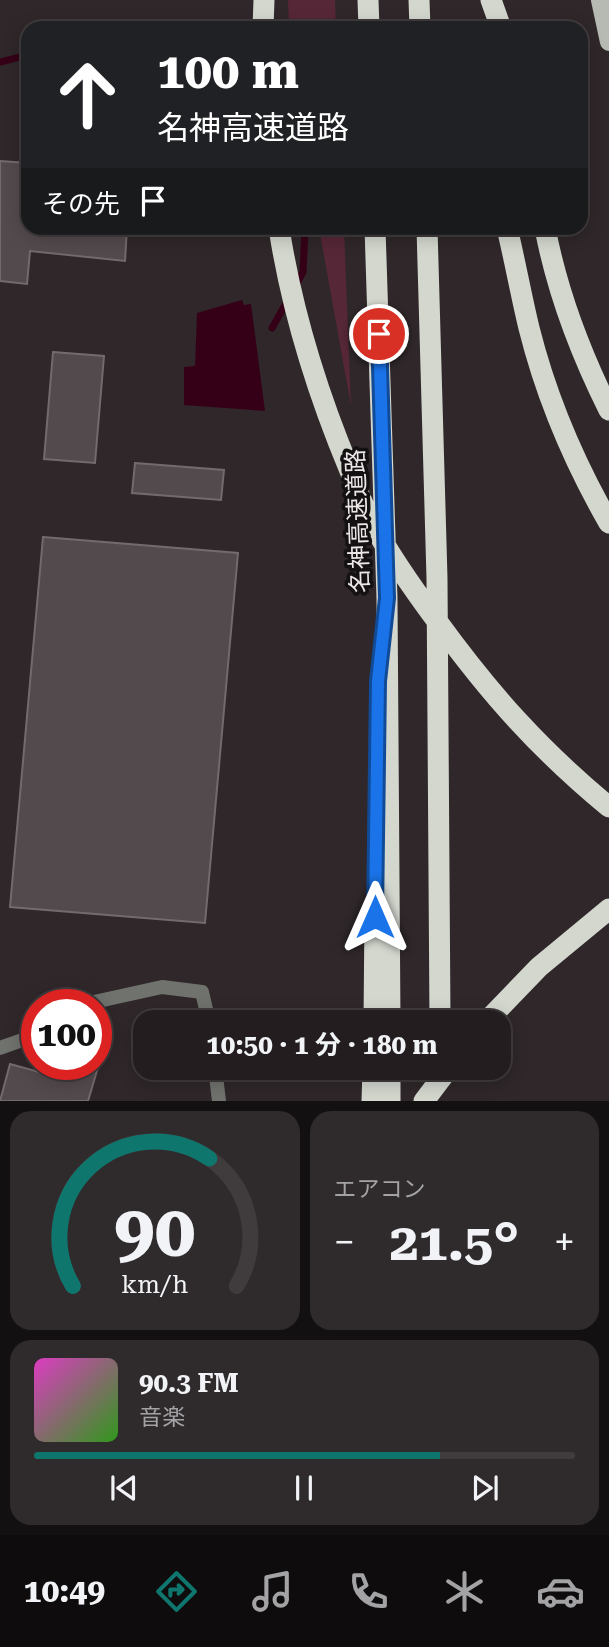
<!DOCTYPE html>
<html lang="ja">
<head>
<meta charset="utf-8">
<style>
	:root { --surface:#231d1f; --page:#2f2a2c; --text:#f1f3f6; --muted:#a3a2a4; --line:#403b3d; --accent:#0f766e }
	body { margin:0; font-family:"Roboto Serif","Noto Sans JP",serif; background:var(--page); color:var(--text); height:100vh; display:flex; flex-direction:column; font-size:26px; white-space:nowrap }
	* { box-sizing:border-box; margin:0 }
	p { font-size:23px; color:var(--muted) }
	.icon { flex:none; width:38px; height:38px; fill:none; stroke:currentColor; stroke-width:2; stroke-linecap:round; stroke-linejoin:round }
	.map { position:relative; height:1101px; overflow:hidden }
	.sheet { display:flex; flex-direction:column; gap:10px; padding:10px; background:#131011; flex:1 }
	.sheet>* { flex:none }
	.guide { position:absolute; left:21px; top:21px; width:567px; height:214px; border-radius:21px; box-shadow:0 4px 18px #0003,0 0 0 2px var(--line); background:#202124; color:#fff; overflow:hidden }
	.speed { position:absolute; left:21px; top:989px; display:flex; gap:14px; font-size:35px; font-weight:700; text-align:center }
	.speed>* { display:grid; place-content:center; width:91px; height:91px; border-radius:50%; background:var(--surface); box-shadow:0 4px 18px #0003,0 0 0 2px var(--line); line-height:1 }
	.speed .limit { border:10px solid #d22; background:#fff; color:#111 }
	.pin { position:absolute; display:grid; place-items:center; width:60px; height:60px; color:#fff; margin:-30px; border:4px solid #fff; border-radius:50%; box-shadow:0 2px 7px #0007 }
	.me { position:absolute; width:77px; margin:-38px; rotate:0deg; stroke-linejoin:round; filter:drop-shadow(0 0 5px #0008) }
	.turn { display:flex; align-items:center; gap:24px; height:147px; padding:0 21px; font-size:32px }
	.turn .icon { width:91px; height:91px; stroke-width:2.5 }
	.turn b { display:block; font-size:49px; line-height:60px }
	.then { display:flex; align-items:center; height:66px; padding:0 21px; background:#0003; gap:14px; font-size:26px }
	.big { font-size:52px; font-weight:700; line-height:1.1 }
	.sheet .card { flex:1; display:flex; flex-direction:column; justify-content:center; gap:10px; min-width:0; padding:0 24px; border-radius:21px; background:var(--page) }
	.sheet .dial { align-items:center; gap:0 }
	.dial svg { height:182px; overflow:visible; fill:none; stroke:var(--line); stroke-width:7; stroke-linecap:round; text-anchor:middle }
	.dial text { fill:var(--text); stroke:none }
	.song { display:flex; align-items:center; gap:21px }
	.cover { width:84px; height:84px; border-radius:10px; background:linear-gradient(135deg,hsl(310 70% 55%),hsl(110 70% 35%)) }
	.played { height:7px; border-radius:4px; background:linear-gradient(90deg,var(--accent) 75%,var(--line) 75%) }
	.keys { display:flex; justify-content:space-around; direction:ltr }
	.heat { display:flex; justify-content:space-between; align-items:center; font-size:38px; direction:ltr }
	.sheet .tiles { flex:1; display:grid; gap:10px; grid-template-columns:1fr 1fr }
	.card:last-child { grid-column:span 2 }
	.trip { position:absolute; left:133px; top:1010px; width:378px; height:70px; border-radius:21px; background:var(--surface); box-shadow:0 4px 18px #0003,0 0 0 2px var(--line); font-weight:700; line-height:70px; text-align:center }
	.tab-bar { display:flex; height:112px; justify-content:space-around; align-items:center; background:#0e0c0c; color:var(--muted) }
	.tab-bar .icon { width:49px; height:49px }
	.tab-bar .current { color:var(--accent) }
	.tab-bar b { font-size:32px; color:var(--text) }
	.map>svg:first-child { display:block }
</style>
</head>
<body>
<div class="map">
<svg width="609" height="1101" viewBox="0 0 609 1101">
	<rect width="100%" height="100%" fill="#2f2729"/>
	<path fill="#562737" d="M288,0h47l1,28h-47z
		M319,228h25l7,178z"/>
	<path fill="#350017" d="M242,300l2,5 7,-1 14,107 -81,-6v-38l11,-1 2,-53z"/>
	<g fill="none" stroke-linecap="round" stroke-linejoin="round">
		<path stroke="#350017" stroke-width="7" d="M0,62l28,-7
			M296,285l7,-13 2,-44
			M272,328l17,-30"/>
	</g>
	<path fill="#534a4d" stroke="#746a6d" stroke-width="2" d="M0,161l28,2v65h99l-2,33 -95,-10 -3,33 -27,-3z
		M53,352l51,4 -9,107 -51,-4z
		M135,463l89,7 -3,30 -89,-7z
		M43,537l195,16 -33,370 -195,-16z
		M10,1064l29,8 2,-8h58l-11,37h-88z"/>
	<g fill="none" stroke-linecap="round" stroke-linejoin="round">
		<path stroke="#70726e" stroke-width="14" d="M85,1004l77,-17 40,5 7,30
			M0,1048l28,-10 9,-7
			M215,1068l4,33"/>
		<path stroke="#b7bab3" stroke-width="18" d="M600,0l9,42"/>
		<path stroke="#d3d7ce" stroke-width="21" d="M368,0l1,28
			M419,0l1,28
			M491,0l10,28
			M263,28l1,-28
			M279,228c13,84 38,164 71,243 7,17 13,37 23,53 18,34 41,66 64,97 53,73 102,128 172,186
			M375,228l12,370 3,424
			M427,228l10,350 3,444
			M507,228c8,33 14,67 22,100 17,68 45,134 80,195
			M545,228c12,63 35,124 64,182
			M374,1022l1,-110
			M486,1022l53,-55 70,-58
			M390,1068v33
			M372,1101l1,-33
			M424,1101l25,-33"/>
	</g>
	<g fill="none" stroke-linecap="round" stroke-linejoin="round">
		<defs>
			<path id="route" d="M375,917l3,-236 9,-83 -8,-264"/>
		</defs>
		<use href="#route" stroke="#114b97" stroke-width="18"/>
		<use href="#route" stroke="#1a73e8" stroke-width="12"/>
	</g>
	<g text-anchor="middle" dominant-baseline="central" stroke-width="7" stroke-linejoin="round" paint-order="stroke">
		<g font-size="24" fill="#ece6e7" stroke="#141112">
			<text transform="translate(358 521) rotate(-92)">名神高速道路</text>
		</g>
	</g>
</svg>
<div class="speed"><div class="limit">100</div></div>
<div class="pin" style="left:379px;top:334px;background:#d93025"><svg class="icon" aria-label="arrive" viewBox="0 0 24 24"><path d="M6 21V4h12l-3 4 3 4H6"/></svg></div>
<svg class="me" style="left:375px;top:917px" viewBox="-20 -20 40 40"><path d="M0-17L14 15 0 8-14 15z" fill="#1a73e8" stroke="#fff" stroke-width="4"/></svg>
<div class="trip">10:50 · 1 分 · 180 m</div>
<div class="guide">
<div class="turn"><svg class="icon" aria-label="ahead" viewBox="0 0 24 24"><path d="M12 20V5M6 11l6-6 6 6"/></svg><div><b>100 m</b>名神高速道路</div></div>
<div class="then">その先<svg class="icon" aria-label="arrive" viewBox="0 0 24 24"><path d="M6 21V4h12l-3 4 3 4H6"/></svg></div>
</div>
</div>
<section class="sheet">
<div class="tiles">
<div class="card dial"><svg viewBox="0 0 100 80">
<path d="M14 69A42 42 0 1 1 86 69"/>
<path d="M14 69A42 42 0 0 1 74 13" stroke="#0f766e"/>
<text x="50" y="56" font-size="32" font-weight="700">90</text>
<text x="50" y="72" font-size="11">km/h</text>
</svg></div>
<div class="card"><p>エアコン</p>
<div class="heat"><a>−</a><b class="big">21.5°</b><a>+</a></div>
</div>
<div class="card">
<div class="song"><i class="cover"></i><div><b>90.3 FM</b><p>音楽</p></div></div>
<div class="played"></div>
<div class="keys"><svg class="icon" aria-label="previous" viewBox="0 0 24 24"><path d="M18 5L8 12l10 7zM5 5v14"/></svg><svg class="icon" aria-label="pause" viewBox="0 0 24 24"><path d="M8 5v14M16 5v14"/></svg><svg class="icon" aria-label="next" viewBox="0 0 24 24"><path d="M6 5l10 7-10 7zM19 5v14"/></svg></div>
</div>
</div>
</section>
<nav class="tab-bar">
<b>10:49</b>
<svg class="icon current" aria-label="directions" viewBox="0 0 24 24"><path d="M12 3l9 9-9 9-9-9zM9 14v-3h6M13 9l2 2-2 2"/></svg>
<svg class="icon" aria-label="music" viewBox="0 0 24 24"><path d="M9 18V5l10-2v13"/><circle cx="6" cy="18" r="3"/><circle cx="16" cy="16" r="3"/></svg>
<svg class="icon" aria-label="phone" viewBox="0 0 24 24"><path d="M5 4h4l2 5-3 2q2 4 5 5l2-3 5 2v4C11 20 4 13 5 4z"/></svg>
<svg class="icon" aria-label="climate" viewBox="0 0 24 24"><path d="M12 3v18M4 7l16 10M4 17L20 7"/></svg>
<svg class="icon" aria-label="car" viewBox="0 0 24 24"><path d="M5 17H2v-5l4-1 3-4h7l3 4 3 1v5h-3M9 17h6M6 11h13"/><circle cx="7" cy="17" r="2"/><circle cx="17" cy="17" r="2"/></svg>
</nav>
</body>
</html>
